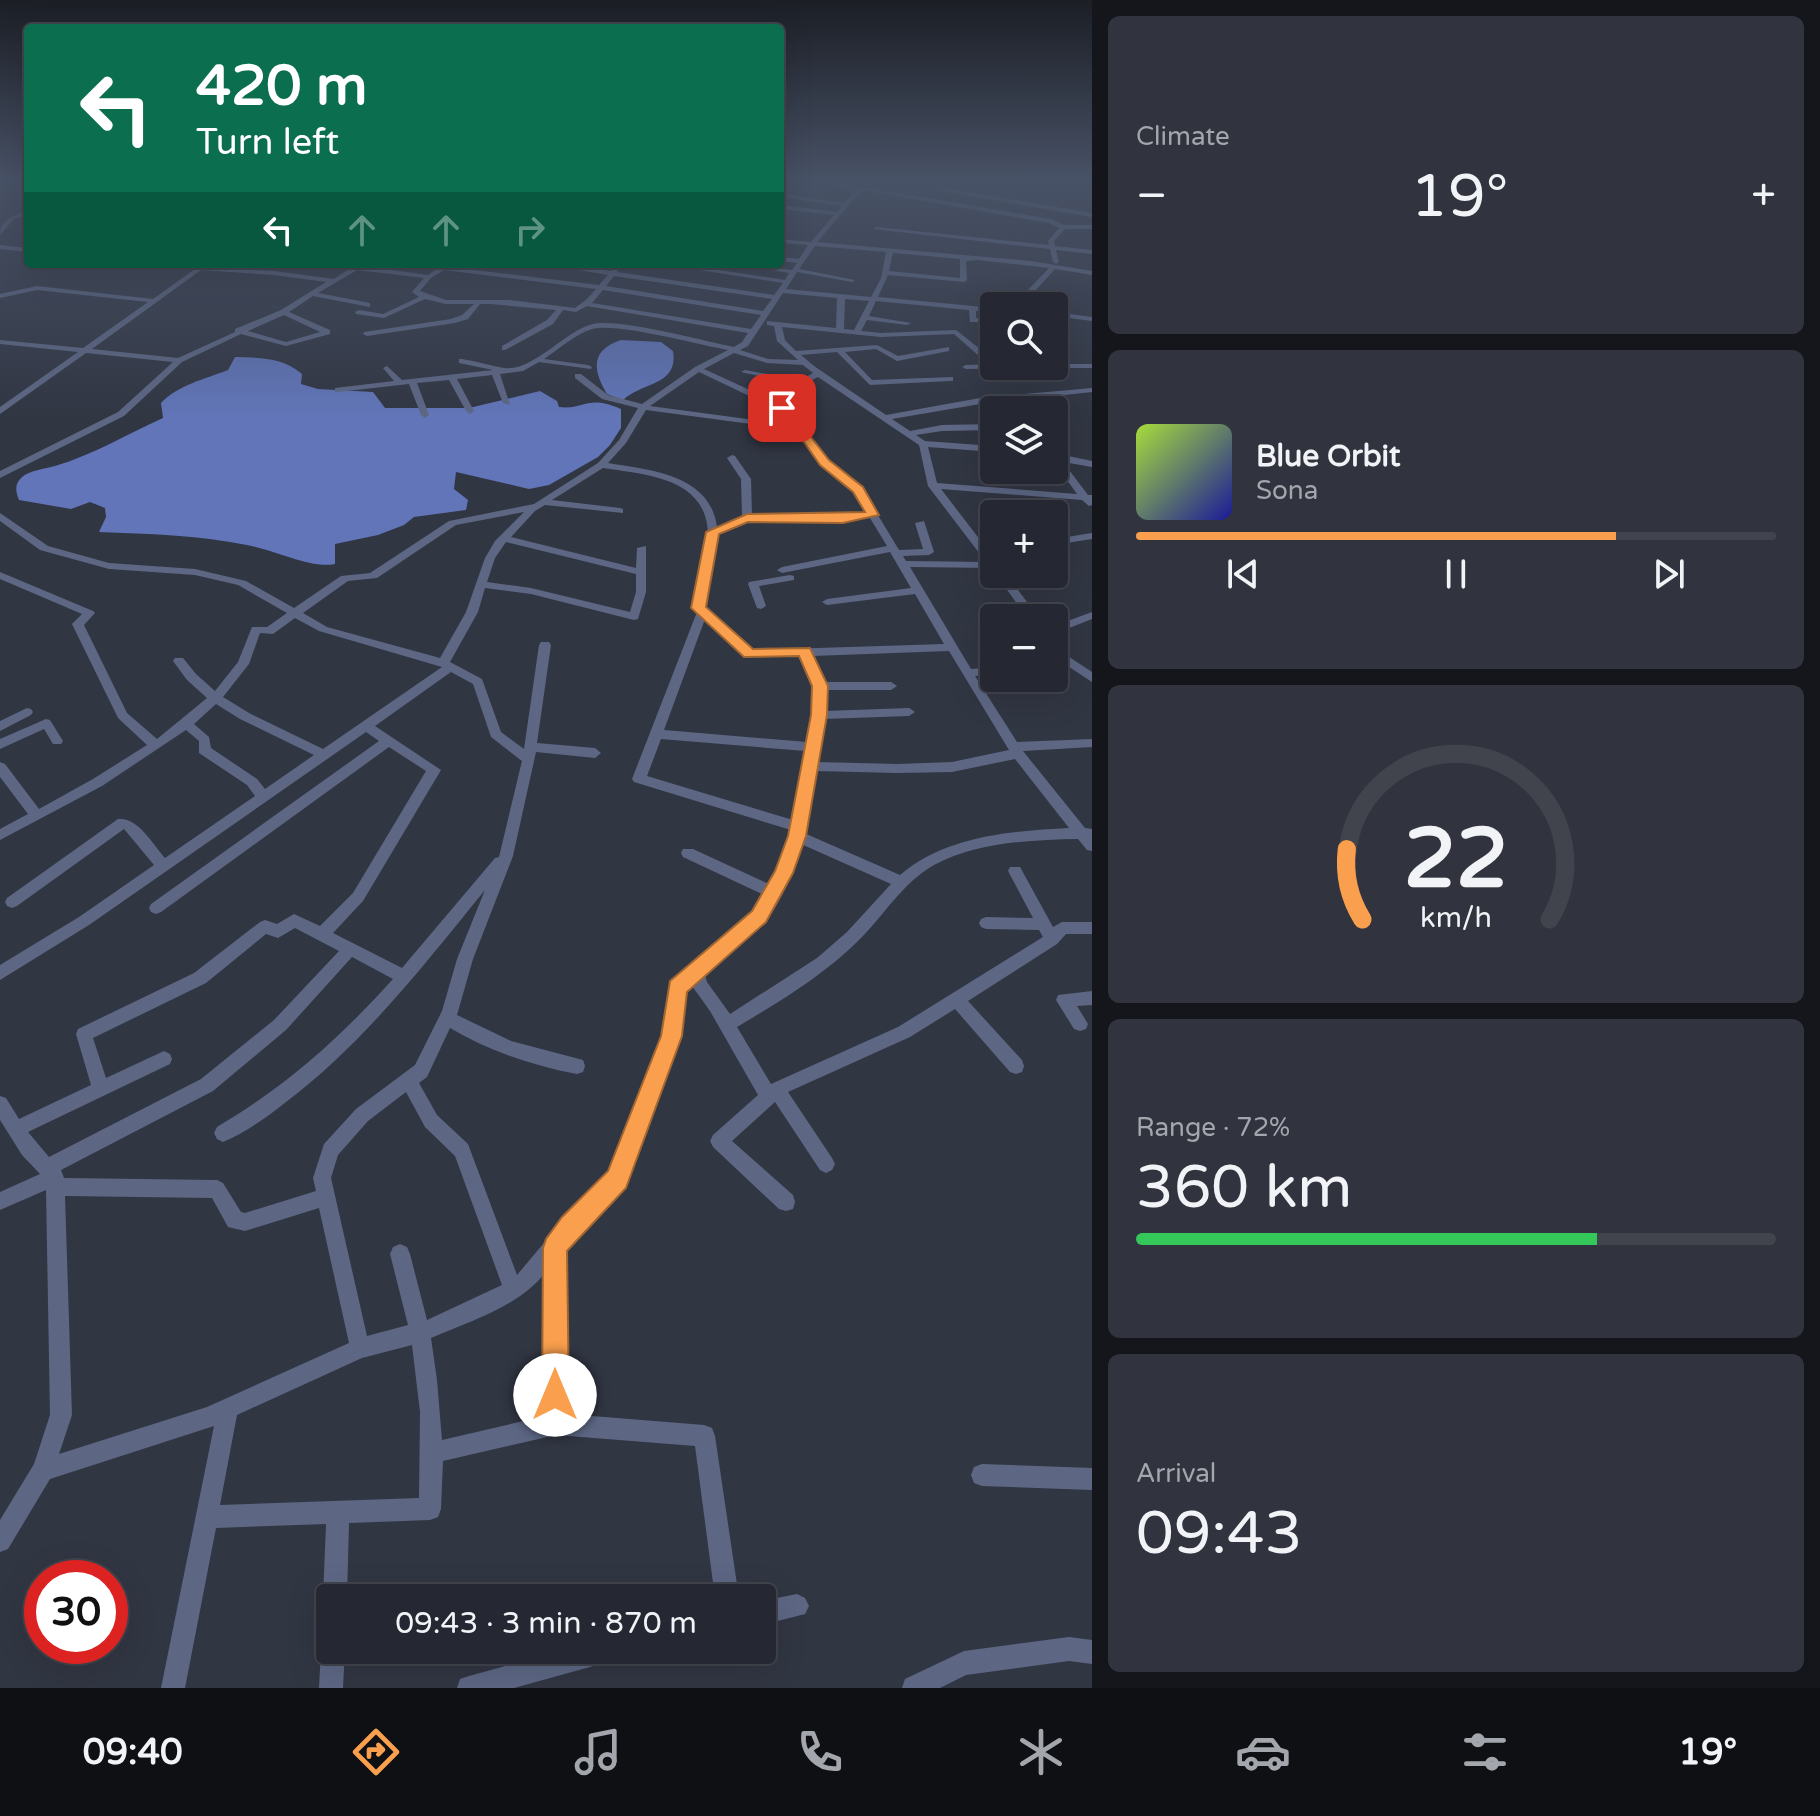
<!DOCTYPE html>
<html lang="en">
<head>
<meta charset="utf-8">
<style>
	:root { --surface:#252832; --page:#31343e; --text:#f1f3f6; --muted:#a3a6ac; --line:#42444d; --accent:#f99f4d }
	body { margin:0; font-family:"Varela Round",sans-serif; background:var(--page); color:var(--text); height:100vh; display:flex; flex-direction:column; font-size:30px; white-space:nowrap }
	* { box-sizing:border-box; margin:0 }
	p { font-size:26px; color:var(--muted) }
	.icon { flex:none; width:44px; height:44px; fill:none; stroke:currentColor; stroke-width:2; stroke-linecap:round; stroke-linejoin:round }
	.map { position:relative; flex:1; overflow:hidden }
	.panel { display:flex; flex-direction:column; gap:16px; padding:16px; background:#14161c; width:728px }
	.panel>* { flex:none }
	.top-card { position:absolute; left:24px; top:24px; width:760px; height:244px; border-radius:8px; box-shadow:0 8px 32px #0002,0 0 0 2px var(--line); background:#0b6e4f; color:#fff; overflow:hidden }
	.controls { position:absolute; left:980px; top:292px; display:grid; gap:16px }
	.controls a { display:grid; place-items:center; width:88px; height:88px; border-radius:8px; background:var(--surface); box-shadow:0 8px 32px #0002,0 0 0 2px var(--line); font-size:40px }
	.speed { position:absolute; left:24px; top:1560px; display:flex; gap:16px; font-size:40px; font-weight:700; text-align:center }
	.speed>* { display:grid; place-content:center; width:104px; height:104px; border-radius:50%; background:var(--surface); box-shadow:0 8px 32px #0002,0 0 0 2px var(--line); line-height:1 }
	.speed .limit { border:12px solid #d22; background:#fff; color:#111 }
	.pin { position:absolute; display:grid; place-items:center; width:68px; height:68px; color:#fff; margin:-34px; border-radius:16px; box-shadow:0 4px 12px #0006 }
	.me { position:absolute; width:88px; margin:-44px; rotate:0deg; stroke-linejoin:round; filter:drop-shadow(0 0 6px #0008) }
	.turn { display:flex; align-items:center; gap:28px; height:168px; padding:0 40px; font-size:36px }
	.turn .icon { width:104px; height:104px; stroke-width:2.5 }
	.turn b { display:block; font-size:56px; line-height:68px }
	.lanes { display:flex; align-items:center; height:76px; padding:0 40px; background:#0003; justify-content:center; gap:40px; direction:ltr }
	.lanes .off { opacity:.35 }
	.big { font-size:60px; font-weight:600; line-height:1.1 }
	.panel .card { flex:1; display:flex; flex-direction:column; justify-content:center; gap:12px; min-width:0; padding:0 28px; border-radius:12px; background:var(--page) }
	.panel .dial { align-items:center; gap:0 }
	.dial svg { height:208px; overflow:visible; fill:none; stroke:var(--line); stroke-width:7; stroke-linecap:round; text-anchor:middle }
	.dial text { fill:var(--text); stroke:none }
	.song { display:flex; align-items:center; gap:24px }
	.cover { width:96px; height:96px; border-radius:12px; background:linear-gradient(135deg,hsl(80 70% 55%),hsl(240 70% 35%)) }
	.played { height:8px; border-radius:4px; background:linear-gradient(90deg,var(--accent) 75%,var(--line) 75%) }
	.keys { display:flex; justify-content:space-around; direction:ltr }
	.heat { display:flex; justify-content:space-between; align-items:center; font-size:44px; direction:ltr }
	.charge { height:12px; border-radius:6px; background:linear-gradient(90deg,#34c759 72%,var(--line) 0) }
	.trip { position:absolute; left:316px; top:1584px; width:460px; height:80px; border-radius:8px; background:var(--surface); box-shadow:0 8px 32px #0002,0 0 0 2px var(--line); font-weight:600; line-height:80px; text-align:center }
	.tabs { display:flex; height:128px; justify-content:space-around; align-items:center; background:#0f1014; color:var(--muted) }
	.tabs .icon { width:56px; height:56px }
	.tabs .current { color:var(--accent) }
	.tabs b { font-size:36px; color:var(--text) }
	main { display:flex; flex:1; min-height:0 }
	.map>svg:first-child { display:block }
</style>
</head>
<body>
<main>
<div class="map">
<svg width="1092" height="1688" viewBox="0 0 1092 1688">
	<rect width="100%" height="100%" fill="#313643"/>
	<path fill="#6175b8" d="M621,340l40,2 12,9c6,35 -31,31 -50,49l-16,-6c-15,-25 -16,-44 14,-54z
		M235,357c25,1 47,0 67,17l-1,10 17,5 55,3 12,16h84l71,-17 17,10 2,6c26,3 28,-13 62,2v19l-11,17 -12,12 -49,28 -20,4 -73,-17 -2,17 14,11 -2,10 -52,7 -10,8 -26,10 -43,9v20c-24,5 -60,-14 -88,-19 -50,-10 -98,-11 -148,-13l7,-15 -1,-9 -15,-6 -19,7 -52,-9c-3,-8 -5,-15 2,-22 8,-8 24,-9 34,-12 38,-11 72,-32 108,-48l-2,-15c17,-18 44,-24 67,-33z"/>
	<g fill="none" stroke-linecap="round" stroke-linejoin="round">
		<path fill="#5d6784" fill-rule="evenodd" d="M827,181l224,38 13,6h28v4h-27l-11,12 1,5 37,4v4l-36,-4 3,12 -3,2 -3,-2 -3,-13 -177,-20 3,-2 173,18 -1,-4 11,-13 -10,-5 -187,-33 -45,52 214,19 61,10v4l-37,-6 -21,23 10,14h-8l-10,-14 23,-24 -72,-8 -11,1 1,19 -3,2 -76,-7 -10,22 116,11v4l-18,-1v7h6l12,17v7l-17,-20h-7l-1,-12 -93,-9 -7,15 42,7 -4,2 -40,-5 -6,11 20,2 75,-3 28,22h10v4h-15l-25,-22 -73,3 -99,-10 3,13 11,11 81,-6 21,11 51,-9v4l-52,10 -21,-12 -31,3 27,28 81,-3v4h-3l-80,4 -33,-33 -36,3 13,11 72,49 94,-17 112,-10v4l-112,12 -88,15 18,12 32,-6 52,-1v6l-52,1 -26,4 9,6 69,5v6l-66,-5 9,36 140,11 -23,-32v-9l38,8v6l-29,-5 25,33h4v10l-3,1 -7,-6 -141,-11 53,69v10l-84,-1 61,102 23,-2v8l-19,1 42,66 75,-3v8l-69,4 62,77 7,1v22l-5,-1 -9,-11c-47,1 -101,3 -144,26 -32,18 -51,52 -77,77 -36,35 -78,60 -120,85l34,57 127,-57 145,-90 -4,-7 -53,-1 -5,-2 -2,-4 2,-4 5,-2 47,1 -25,-47 2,-4h10l33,60 9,-5h30v12h-26l-9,10 -89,57 54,59 2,6 -2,6 -6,2 -6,-2 -55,-63 -45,28 -122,55 44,66 3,6 -3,6 -6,3 -6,-3 -45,-68 -43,39 61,54 2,7 -2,7 -7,2 -7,-2 -66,-62 -3,-6 3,-6 45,-40 -48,-84 -18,-25 -7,5 -6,45 -56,149 -58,64 2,165 137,11 8,3 3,8 24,162h-24l-20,-152 -139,-11 -113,26 -2,48 -3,8 -8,3 -81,3 -2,75h-17v10l-3,-2 -4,-8 3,-74 -110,4 -31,160h-24l53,-262 -164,53 -42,70 -8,3v-32l34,-56 16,-49 -4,-225 -46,20v-18l40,-18 -18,-19 -22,-35v-24l6,2 13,21 72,-34 -15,-51 2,-5 116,-56 66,-51 5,-2 12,4 17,-10 26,12 33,-33 73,-122 -37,-24 -228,165 -5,2 -5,-2 -2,-4 2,-4 228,-163 -13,-9 -277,193 -89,55v-15l79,-48 75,-52 -30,-36 -107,77 -5,2 -5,-2 -2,-4 2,-4 111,-79c20,-2 34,24 47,39l90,-62 -8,-11 -48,-32v-12l-13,-11 -84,56 -102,54v-11l28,-15 -28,-37v-15l5,2 34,45 54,-30 54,-34 -29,-27 -46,-94 10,-10 -82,-35v-7l93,39 2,2 -11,12 43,88 30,26 50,-41 -20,-18 -14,-19 2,-3h8l13,16 19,17 23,-29 14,-35h15l20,-14 -49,-28 -43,-10 -86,-6 -69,-19 -40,-29v-8l48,33 61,17 86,6 51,12 48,27 47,-32 29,-3 79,-52 85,-17 64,-41 21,-23 19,-32 -36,-9 -27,-21v-4h6l27,21 34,9 53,-37 33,-17c-28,-5 -112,-28 -136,-21 -18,6 -33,20 -48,30l44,6 4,2 -1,2 -52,-7 -16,9 -23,3 10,31 -7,-2 -11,-28 -35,4 17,32 -4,3 -4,-3 -17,-31 -32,3 12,32 -4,3 -4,-3 -12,-31 -71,8h-3v-4l59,-7 -11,-13 4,-2 15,14 91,-10 -34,-7v-4h3c14,2 29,7 42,9 29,4 60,-37 89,-44 27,-6 110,17 141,23l8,-5 6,-9 -161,-27 -11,6 -13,-2 -10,14 -48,26h-3v-4l45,-26 9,-10 -66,-6h-10l-12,15 -13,4 -88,13 -4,-2 1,-2 87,-13 11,-4 12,-11h-28l-21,-5 -41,19 -28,-4 -1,-2 4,-2 24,4 36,-17 -7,-5 12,-14 -67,-8 -39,23 52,10v4l-57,-11 -24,16 41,18v4l-44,12 -45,-12 -59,28 -58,54 -124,62v-7l118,-59 55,-50 -87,-9 -86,61v-7l78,-55 -78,-8v-4l83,8 65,-46 -111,-12 -37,8v-4l37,-8 116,13 42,-30 -49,-5 128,7 60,8 15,-10 -25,-5h40l-2,2 66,9 16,-11h8l-3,3 150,18 9,-10 -64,-11h17l50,7 5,-7h7l-6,8 157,23 9,-12 -122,-19h17l107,16 4,-7 -52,-9 55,6 5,-7 -17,-2v-4l19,2 9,-14 -28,-2v-4l31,3 23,-27 -54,-6v-4l57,7 5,-6 -62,-9v-4l64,10 12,-14 -30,-6zM815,246l71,6 -5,26 -10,19 -85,-8 11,-17 55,10 3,-2 -56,-11zM893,253l67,6v19l-71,-7zM201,270l73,5 52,7 -45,28 -46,19v3l-57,26 -86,-9zM444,270l152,19 -9,10 -12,9 -65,-8h-64l-26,-9 11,-13zM614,276l158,23 -9,12 -157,-25zM603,290l158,25 -10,14 -159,-26zM783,293l54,5 -1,30 -69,-7v4l7,1 3,15 21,19 -30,-1 -28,-9 8,-4zM845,299l24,2 -15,29 -10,-1zM284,315l36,17 -34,10 -38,-11zM734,353l33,10 36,2 10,8 -12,7 -56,-10 -4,2 61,13 16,-8 101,68 9,41 58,76 -80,-1 -3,-5 26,-1 5,-3 -10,-31 -9,2 8,26 -24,1 -38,-63 -34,-27 -42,-54 -81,-37zM699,372l80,38 42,54 33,27 13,22 -28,3 -87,-1 -1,-36 -16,-23 -3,-1 -5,3 14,21 1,37 -25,11c-7,-53 -67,-57 -109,-64l18,-20 20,-33 119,16 1,-2 -4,-3 -112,-15zM603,468c46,7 106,10 105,70 -1,21 -9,41 -13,61l-2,9 4,4 -65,167 2,3 157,48 -20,55 -78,-36h-10l-2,4 2,4 83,39 -26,32 -68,55 -9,53 -53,137 -46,46 -47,56 -49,-131 -31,-29 -18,-32 8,-6 23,-49c39,23 83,38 127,46l6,-2 2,-6 -2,-6 -72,-19 -54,-26 16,-56 40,-103 23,-104 59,6 6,-5 -6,-5 -58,-5 14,-98 -2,-3h-8l-2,3 -15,104 -23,-17 -19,-53 -32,-17 28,-50 7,-24 46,6 103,26 4,-1 8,-27v-46l-9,2 -1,20 -125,-31 24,-26 10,-6 78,8v-4l-3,-1 -68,-8zM524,512l-29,29 -10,17 -19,54 -26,46 -113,-31 -24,-14 45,-32 29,-3 79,-53zM870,518l17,28 -105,21 -5,3 5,3 108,-21 21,36 -84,11 -5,3 5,3 88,-11 29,50 -191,6 -48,-43 13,-74 30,-12 91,1zM506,542l130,32v18l-6,20 -99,-24 -44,-6 8,-24zM295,618l24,13 123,36 -119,82 -74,-36 -26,-16 26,-33 11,-31 13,1zM705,619l41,38 54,-1 15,41 -8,45 -143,-12zM949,651l60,99 -57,12 -54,2 -82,-2 7,-43 86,-3 6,-4 -6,-4 -84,3 2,-14 -3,-7h67l6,-4 -6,-4h-70l-9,-26zM451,672l22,12 18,53 31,24 -2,8 -21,88 -4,1 -93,110 -69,-35 30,-32 78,-131 -66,-44zM216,704l24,15 74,36 -49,34 -8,-10 -46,-31 -2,-11 -15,-13zM661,739l144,12 -12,69 -146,-44zM1015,759l54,69c-58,3 -123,8 -169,47l-96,-42 11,-62 83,2 54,-1zM801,844l90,40 -44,48 -30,26 -87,56 -23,-32 -2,-7c24,-21 50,-40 69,-66 13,-19 20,-44 27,-65zM485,890l-28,69 -15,52 -27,54 -59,44 -32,35 -11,34 3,13 -71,22 -4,-1 -18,-29 -6,-3 -153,-2 -3,-8 152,-79 73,-61 66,-73 41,22c-54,60 -107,107 -176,148l-3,6 3,6 6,3c22,-9 44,-25 63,-40 78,-59 137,-136 199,-212zM295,928l44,23 -65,69 -73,59 -152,78 -21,-25 142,-68 2,-5 -2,-5 -6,-3 -58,27 -13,-40 113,-55 60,-49 12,4zM406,1092l19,35 30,29 47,129 -75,35 -17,-66 -3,-7 -7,-3 -7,3 -3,7 18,71 -41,11 -36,-158 7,-23 30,-34zM65,1196l147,2 16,29 17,4 74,-23 30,135 -142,64 -148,47 13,-39zM545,1273v143l-103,24 -5,-60 -6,-42c39,-17 87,-31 114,-65zM412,1345l8,67 -1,86 -199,7 17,-90 125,-57z
			M938,181h6l-3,6 5,1 146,25v4l-146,-25 -10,-3z
			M28,211v4l-14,4 -14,16c0,-16 15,-20 28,-24z
			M0,245l28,3v4l-28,-3z
			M1054,312l38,5v4l-38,-5z
			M1054,332l7,3 -7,1z
			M994,364v2h25l-4,2 -49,1 -4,-2 4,-2z
			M1054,364h38v4h-52l-4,-2h18z
			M1054,417l11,3 -11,3z
			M1092,533v6l-38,6v-6z
			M996,574h10l33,44h-12z
			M790,575l4,1v4l-35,6 7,20 -5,3 -4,-1 -9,-24 1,-2z
			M1092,612v7l-38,15v-8z
			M1054,647l38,25v10l-38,-25z
			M27,708l4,1 2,3 -2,3 -31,16v-10z
			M46,719l4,1 13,21 -2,3h-8l-9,-15 -44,20v-10z
			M1092,991v14l-15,1 11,18 -2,5 -6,2 -6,-2 -18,-29 2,-5z
			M982,1464l110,4v22l-110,-4 -8,-3 -3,-8 3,-8z
			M797,1594l8,4 4,8 -4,8 -43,11v-24z
			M1069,1637l23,3v24l-23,-3 -103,14 -26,13h-38l3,-9 59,-28z
			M330,1639v11h15l-2,38h-24l2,-38 3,-9z
			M563,1650h57l-3,9 -9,3 -94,26h-57l3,-9 9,-3z"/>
	</g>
	<linearGradient id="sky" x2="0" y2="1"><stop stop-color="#1b1e25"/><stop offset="0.43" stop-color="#485266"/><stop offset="1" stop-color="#485266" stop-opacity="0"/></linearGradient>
	<rect width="1092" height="417" fill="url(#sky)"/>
	<path fill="#f99f4d" stroke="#a26732" stroke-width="2" d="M778,405h8l43,55 34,27 16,28 -36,8 -95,-1 -29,12 -13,73 47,42 57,-1 18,38 -1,29 -21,121 -13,37 -27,49 -79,70 -5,44 -56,152 -59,63 2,144 -4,9 -10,4 -9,-4 -4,-9 1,-147 3,-9 16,-22 46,-46 53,-135 9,-55 82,-70 23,-40 13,-35 23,-121 1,-29 -13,-30 -55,1 -53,-49 15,-76 41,-18 118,-2 -12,-20 -33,-27z"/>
</svg>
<div class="controls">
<a><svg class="icon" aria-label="search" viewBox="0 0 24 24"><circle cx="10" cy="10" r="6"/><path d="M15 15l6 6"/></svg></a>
<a><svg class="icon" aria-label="layers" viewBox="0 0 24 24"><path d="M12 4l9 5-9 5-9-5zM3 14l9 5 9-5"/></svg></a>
<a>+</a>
<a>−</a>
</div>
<div class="speed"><div class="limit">30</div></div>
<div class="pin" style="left:782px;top:408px;background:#d93025"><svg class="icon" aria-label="arrive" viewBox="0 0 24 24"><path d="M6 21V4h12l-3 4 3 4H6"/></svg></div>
<svg class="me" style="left:555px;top:1395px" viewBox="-20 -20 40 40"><circle r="19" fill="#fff"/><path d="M0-13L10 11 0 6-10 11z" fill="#f99f4d"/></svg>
<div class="trip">09:43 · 3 min · 870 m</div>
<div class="top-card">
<div class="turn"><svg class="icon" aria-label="left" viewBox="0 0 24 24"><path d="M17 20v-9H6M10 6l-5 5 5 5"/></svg><div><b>420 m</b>Turn left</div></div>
<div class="lanes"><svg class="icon" aria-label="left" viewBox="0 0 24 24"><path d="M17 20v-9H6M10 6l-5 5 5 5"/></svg><svg class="icon off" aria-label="ahead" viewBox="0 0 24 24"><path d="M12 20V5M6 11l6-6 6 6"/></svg><svg class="icon off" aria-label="ahead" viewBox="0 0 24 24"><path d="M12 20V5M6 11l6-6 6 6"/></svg><svg class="icon off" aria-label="right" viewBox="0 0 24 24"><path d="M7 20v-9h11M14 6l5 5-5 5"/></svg></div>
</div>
</div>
<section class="panel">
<div class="card"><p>Climate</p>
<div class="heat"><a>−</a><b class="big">19°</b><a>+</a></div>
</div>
<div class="card">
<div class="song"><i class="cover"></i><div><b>Blue Orbit</b><p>Sona</p></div></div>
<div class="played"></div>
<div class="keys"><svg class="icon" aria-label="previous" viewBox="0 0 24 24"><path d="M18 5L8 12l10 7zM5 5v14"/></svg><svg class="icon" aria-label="pause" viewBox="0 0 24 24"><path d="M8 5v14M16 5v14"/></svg><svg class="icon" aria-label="next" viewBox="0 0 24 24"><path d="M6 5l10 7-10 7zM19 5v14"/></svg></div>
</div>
<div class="card dial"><svg viewBox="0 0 100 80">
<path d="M14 69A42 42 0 1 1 86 69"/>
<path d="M14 69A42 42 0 0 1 8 42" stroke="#f99f4d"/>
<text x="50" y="56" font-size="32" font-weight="700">22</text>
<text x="50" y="72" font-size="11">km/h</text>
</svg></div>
<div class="card"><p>Range · 72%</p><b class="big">360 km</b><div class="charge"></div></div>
<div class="card"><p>Arrival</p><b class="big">09:43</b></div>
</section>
</main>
<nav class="tabs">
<b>09:40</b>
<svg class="icon current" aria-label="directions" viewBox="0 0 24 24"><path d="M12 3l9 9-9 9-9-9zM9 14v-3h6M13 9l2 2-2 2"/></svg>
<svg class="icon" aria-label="music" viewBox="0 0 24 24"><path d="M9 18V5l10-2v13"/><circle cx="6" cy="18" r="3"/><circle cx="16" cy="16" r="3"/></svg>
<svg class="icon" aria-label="phone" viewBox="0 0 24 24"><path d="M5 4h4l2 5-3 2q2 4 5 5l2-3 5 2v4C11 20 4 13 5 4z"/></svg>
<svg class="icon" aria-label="climate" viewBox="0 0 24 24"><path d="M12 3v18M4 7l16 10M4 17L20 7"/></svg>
<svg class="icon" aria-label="car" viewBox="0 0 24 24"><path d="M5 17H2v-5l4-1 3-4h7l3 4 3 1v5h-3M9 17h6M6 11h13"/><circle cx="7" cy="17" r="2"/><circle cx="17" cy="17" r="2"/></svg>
<svg class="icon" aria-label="filters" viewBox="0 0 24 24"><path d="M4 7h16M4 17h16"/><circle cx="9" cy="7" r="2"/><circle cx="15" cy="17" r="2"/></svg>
<b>19°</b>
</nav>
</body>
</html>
